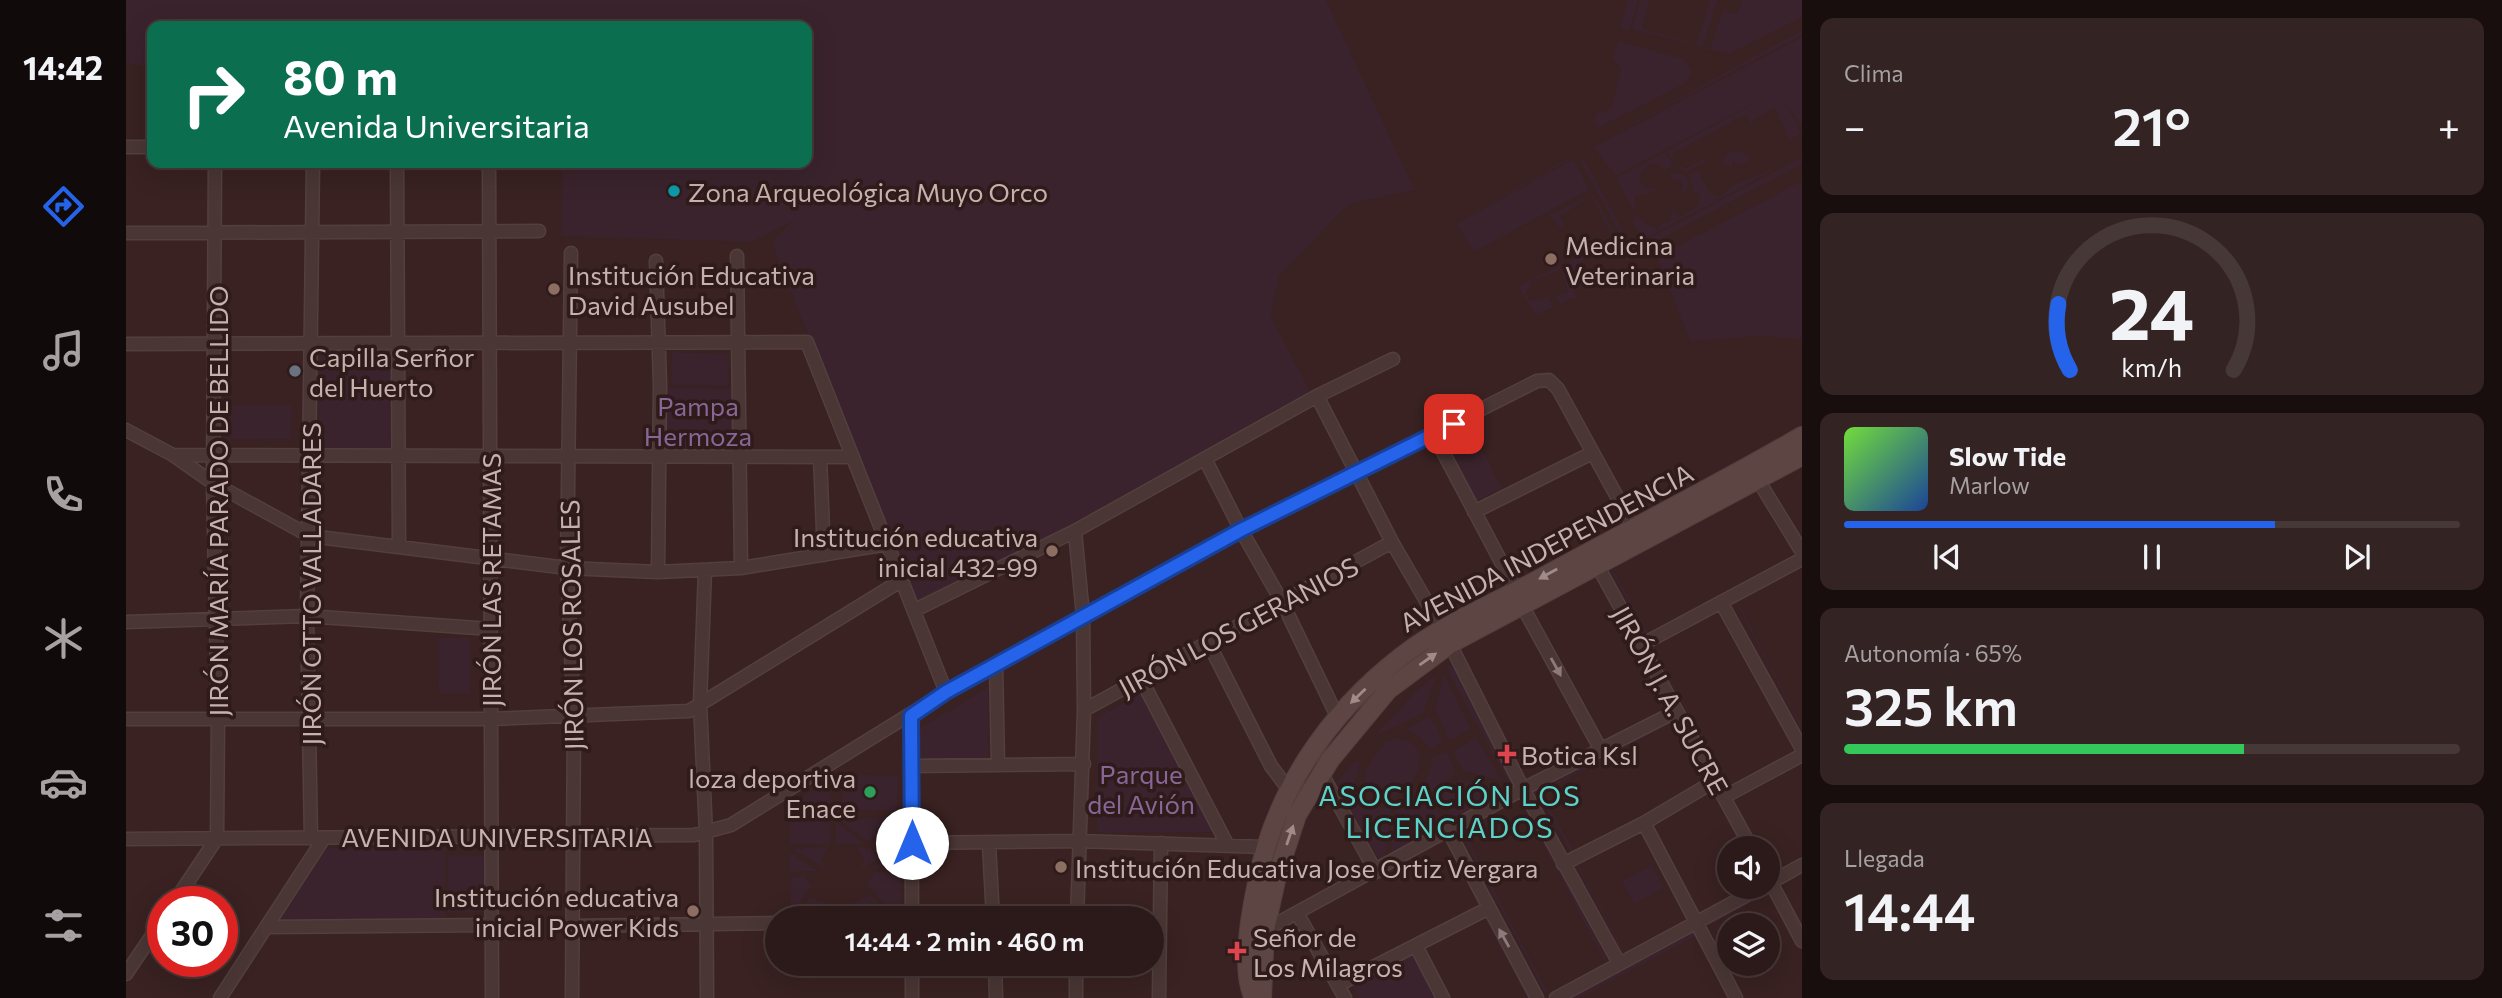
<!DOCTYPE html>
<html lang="es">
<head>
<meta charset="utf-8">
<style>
	:root { --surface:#2b1a19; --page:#332322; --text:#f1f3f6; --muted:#a6a1a2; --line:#473838; --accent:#2563eb }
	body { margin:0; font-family:Commissioner,sans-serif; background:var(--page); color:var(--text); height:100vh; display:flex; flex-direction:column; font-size:26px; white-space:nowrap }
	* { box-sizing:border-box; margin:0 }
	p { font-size:23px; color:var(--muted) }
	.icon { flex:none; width:38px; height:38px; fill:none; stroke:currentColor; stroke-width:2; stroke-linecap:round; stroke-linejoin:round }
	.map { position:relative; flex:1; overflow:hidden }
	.drawer { display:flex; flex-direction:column; gap:18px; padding:18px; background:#180e0e; width:700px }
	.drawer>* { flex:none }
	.top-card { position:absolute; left:21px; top:21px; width:665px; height:147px; border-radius:14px; box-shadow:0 7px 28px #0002,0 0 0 2px var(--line); background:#0b6e4f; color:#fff; overflow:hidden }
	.fabs { position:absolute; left:1591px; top:836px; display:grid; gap:14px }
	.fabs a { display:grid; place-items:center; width:63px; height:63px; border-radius:50%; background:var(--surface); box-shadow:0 7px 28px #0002,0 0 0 2px var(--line); font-size:35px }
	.speed { position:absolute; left:21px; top:886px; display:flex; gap:14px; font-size:35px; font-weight:700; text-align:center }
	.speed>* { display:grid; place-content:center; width:91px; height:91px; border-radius:50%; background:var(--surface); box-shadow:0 7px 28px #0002,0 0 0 2px var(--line); line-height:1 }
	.speed .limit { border:10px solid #d22; background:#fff; color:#111 }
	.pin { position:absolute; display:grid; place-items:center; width:60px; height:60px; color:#fff; margin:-30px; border-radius:14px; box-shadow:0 4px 10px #0006 }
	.me { position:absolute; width:77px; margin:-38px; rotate:0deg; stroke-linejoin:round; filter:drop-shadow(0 0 5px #0008) }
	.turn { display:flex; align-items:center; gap:24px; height:147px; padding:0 21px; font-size:32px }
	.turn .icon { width:91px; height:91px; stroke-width:2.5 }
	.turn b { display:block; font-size:49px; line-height:60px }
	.big { font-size:52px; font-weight:600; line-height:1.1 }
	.drawer .tile { flex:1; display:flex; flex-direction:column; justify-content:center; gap:10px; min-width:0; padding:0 24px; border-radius:14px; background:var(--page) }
	.drawer .dial { align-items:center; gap:0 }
	.dial svg { height:182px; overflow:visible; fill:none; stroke:var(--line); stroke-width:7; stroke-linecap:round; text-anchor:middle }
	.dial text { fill:var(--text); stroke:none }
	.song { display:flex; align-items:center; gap:21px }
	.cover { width:84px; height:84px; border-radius:10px; background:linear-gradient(135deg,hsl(100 70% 55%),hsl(220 70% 35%)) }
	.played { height:7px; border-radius:4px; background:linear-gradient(90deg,var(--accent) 70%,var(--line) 70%) }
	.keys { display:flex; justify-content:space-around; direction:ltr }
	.heat { display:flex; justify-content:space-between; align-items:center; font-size:38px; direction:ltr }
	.charge { height:10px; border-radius:5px; background:linear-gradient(90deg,#34c759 65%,var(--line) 0) }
	.trip { position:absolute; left:639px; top:906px; width:399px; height:70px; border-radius:35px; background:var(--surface); box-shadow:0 7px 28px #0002,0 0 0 2px var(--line); font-weight:600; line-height:70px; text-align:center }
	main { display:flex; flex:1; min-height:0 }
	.menu { display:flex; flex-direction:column; width:126px; justify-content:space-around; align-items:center; background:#110a0a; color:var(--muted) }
	.menu .icon { width:49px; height:49px }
	.menu .selected { color:var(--accent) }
	.menu b { font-size:32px; color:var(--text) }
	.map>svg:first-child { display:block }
</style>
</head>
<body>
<main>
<nav class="menu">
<b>14:42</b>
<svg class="icon selected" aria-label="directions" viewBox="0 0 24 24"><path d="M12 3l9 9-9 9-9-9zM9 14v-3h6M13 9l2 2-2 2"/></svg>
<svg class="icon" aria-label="music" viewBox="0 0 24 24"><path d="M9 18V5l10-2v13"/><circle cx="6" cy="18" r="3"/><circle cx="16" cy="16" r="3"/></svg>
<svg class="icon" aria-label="phone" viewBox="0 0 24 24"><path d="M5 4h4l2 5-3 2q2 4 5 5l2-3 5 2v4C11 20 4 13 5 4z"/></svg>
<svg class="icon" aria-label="climate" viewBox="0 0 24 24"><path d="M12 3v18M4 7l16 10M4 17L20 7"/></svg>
<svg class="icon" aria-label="car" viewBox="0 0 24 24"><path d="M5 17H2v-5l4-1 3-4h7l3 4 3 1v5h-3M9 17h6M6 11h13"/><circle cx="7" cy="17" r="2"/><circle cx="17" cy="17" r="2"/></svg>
<svg class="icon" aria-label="filters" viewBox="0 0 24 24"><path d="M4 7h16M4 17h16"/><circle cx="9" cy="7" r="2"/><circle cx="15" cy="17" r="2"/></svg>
</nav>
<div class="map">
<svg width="1676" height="998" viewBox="0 0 1676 998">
	<rect width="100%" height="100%" fill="#392221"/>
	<path fill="#3a232c" d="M0,0h1200l89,190 -66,14 -70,72 -8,40 42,81 -391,207 -9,-3 -140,-355 1,-7 19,-18 -41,21 -191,-6 2,-73h244v-137h-655v41l-26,-4z
		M1502,0h10l-8,30 93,26 -103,-28z
		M1514,0h10l-8,28 54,16 14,-44h8l-15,47 -71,-18z
		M1616,0h60v17l-73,37 -19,-5 13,-40 14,5z
		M1676,30v5l-210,111 8,21 -9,-21z
		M1676,37v91l-16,-24 16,30 -13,6 -14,-32 -23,13 6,14 -13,-20 -73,39 6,13 5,-2 2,4 18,-10 2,3 -18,10 -10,-5 -11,-16 113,-61 -164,86c-6,-12 -15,-18 -21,-29z
		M1492,41l66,18 8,13 -6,11 -88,45 -4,-5 2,-9 15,-5 10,-40 -8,-12z
		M1613,150l6,3 5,7 -9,5 -8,-3 -2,8 -3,-6 -4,2 -1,-6 6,-7z
		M1539,152l9,15 -10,2 -6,-6 -5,3 -3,-3 -8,8 -3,12 5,1v5l11,-1v3l-21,6 3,8 -4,3 10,14 15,7 3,-6h9l3,-18 4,10 5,1 17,-11 1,-11 -7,-2 -4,-18 9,-4 13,24 10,2 12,-11 48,-19 -138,74 -11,-18 4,-7 -20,-37z
		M1448,155l1,2 -119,66v-1z
		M1676,157v7l-151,80 -3,-5z
		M1448,159l15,31 -115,62 -18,-28z
		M1458,159l55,100 -4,2 -55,-100z
		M1552,172l7,4 4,8 -7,14 1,-16 -12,-4 -2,-5z
		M1676,181v158l-39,-3 -73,5 -33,-84z
		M1467,194l36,66 -53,30 -4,-5 5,12 -17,8 -5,-9 13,-4 -6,-20 5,-1 3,5 -4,-13 23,-12 1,5 -8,5 5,11 21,-1 18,-10 -35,-65 -31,21 5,10 -5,2 -11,-14z
		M1434,265l1,6 -30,10 -1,8 -4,2 3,10 20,-4 4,10 -13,7 -6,-1 -16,-27z
		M192,347h78l1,102 -78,-1z
		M546,352l57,2 -1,32 -57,-1z
		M537,388l70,1 -1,62h-69z
		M105,405h60v34h-60z
		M1344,426l32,62 -29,15 -32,-62z
		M1488,571l35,63 -3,1 -34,-62z
		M1613,604l63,121v5l-65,-125z
		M1408,612l71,128h-1z
		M312,638h32v55h-31z
		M1317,639l-110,108 -81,198 18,-96 44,-91 70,-84z
		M1528,649l76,134 -2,1 -76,-134z
		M1326,663l62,121 -4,1 -64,-117z
		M1318,673l27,56 -22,12 -14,-33z
		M1311,674l-14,40 -49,22 42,-45z
		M862,687v75l-69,1v-34z
		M1017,692l72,140 -118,1v-115z
		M1550,716l2,3 -134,73 -1,-3z
		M1302,717l8,8 7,17 -13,7 -11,-13 -13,-7z
		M1350,737l26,44 -40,-10 -9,-20z
		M1270,738l12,2 11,11c7,21 -17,51 -39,49l-14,-11 -2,-17 20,-29z
		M1321,751l8,19 -3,8 -19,15 -10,-10 5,-7 4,-19z
		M1234,762l-5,19 3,9 -12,8 -8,-17 14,-18z
		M717,774l55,2 -1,35 -55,-2z
		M1334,779l45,12 -50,29 -18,-24z
		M704,781v35l-40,2 -1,-14z
		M1292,792l15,12 13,19 -56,33 6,-47 13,-7z
		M1417,796l31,55 -3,2 -31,-55z
		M1237,798l15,10h14l-7,48 -6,4 -31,-55z
		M1397,800l84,159 -3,1 -84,-159z
		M773,817l-31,25 -29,-22h1z
		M704,820l1,25 -41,-1v-22z
		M774,820l1,24 -30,1v-1z
		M710,822l28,21 1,1h-29z
		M1340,835l82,157 -3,1 -82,-156z
		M319,847v74h-168l47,-73z
		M679,848h22l-6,12 7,10 -36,-21z
		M744,848l4,2 26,-2 -40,21 4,-11 -7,-10z
		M775,851v17h-32z
		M664,852l28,19 -28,1z
		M322,856h36v56l-36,1z
		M1453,865l45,86 -2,1 -45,-86z
		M1526,865l12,23 -30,16 -12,-23z
		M775,871v43l-4,1 -31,-30 8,-13z
		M679,876l7,10 -21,28 -1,-37z
		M1640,891l2,3 -57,31 -2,-3z
		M745,895l19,20h-43l-1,-9z
		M684,897l25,9 1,9h-39z
		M1362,916l43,82h-4l-43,-80z
		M1568,932l2,4 -117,62h-9z
		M1291,951l25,47h-83l-6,-11z"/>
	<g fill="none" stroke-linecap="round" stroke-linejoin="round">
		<defs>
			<path id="street" d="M0,147h26
				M271,163l2,384
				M363,163l3,835
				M0,233l413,-2
				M445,253l-4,315 7,148 -2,282
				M611,256l4,312
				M530,261l4,124 -2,187
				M0,344l681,-2 139,350
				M1191,396l75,146 51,88
				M0,430l47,25 40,28 97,53 257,32 91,4 83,-4 147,-24
				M1308,435l83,157
				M47,455l680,2
				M694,457l4,98
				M1079,459l36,71 41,72 55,114
				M1629,475l47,77
				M1348,512l118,-59
				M949,531l8,85 1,94 -7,209
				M1469,561l157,288
				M579,570l-5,133 6,130 1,165
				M1595,602l81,147
				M1397,607l78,143
				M789,610l160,-79 242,-135 76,-37
				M0,622l181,-6 184,13
				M1082,642l63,124 18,24
				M1324,644l73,145 96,174
				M1515,645l161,-86
				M870,664l2,101
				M1014,677l87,167
				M958,710l308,-168
				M785,716l1,203
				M0,719h365l198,-8 213,-131
				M785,766l173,-2
				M1196,774l54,98
				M1598,797l78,-42
				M1518,823l92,175
				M1323,832l88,166
				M185,838l-4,-222 6,-453
				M0,839l568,-4 37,-10 215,-133 137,-76 158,-86 296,-149 12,-1 9,9 80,146
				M786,843l167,-2 186,6
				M863,844l4,75
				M1437,864l81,-41 71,-42
				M1642,877l34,64
				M1642,884l34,-19
				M49,901l42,-63 1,-121 -5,-234 2,-320
				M1171,913l48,85
				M446,926l205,-3
				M141,927l225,-2
				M1139,930l258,-141 154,-78
				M1290,946l27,52
				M869,964l1,34
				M0,974l37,-55
				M1212,985l149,-76
				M94,998l104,-160
				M786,998v-34
				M950,998v-34
				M1033,998l2,-155
				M1430,998l206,-111"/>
			<path id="secondary" d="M1128,998c-14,-26 -4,-81 2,-110 17,-94 71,-174 146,-232 41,-32 93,-53 139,-78 87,-48 175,-92 261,-142
				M1136,998l3,-68 12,-54 20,-61 33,-55 58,-70 62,-46 352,-188"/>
		</defs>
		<use href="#street" stroke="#533f3e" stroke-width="15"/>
		<use href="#secondary" stroke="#533f3e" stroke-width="20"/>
		<use href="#street" stroke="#493635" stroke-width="12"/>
		<use href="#secondary" stroke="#5c4543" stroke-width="18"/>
	</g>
	<defs><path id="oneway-solid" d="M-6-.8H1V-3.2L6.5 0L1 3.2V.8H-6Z" transform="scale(1.75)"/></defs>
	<g fill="#a18b89">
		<use href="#oneway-solid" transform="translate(1422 574) rotate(151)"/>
		<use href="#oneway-solid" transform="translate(1302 659) rotate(-35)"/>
		<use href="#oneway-solid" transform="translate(1232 696) rotate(136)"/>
		<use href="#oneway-solid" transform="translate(1164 835) rotate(-71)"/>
	</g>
	<g fill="#8e7a78">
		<use href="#oneway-solid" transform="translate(1430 667) rotate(61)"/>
		<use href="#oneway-solid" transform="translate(1378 938) rotate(-119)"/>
	</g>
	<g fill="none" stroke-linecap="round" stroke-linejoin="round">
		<defs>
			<path id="route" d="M786,843l-1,-127 35,-24 295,-162 213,-106"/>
		</defs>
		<use href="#route" stroke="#184099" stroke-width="18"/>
		<use href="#route" stroke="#2563eb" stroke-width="12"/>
	</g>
	<circle fill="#0f9aa8" stroke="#2e1b1a" stroke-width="2.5" cx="548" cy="191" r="7"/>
	<g fill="#8d6e63" stroke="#2e1b1a" stroke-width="2.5">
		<circle cx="1425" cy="259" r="7"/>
		<circle cx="428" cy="289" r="7"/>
		<circle cx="926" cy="551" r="7"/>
		<circle cx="935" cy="867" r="7"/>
		<circle cx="567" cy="911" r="7"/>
	</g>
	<circle fill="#6b7280" stroke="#2e1b1a" stroke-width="2.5" cx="169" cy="371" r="7"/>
	<g fill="#e0444e" stroke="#2e1b1a" stroke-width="2.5">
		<path d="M1377.5 743.5h7v7h7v7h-7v7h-7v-7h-7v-7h7z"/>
		<path d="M1107.5 940.5h7v7h7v7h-7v7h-7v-7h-7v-7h7z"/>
	</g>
	<circle fill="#2e9e5b" stroke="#2e1b1a" stroke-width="2.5" cx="744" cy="792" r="7"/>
	<g text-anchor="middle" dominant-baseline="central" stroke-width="7" stroke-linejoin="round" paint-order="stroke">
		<g font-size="26" fill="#c6b1af" stroke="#2e1b1a" text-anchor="start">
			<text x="562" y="191">Zona Arqueológica Muyo Orco</text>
			<text x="1439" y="244">Medicina<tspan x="1439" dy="30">Veterinaria</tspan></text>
			<text x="442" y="274">Institución Educativa<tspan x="442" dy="30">David Ausubel</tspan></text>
			<text x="183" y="356">Capilla Serñor<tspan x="183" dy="30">del Huerto</tspan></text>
			<text x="912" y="536" text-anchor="end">Institución educativa<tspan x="912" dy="30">inicial 432-99</tspan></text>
			<text x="1395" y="754">Botica Ksl</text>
			<text x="730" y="777" text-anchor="end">loza deportiva<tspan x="730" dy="30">Enace</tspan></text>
			<text x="949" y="867">Institución Educativa Jose Ortiz Vergara</text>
			<text x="553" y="896" text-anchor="end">Institución educativa<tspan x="553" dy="30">inicial Power Kids</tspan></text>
			<text x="1127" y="936">Señor de<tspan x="1127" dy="30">Los Milagros</tspan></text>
		</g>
		<g font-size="26" fill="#896696" stroke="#2e1b1a">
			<text x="572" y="405">Pampa<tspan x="572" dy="30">Hermoza</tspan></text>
			<text x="1015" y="773">Parque<tspan x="1015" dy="30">del Avión</tspan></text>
		</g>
		<g font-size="26" fill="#c6b1af" stroke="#2e1b1a">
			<text transform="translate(91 501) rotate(-90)">JIRÓN MARÍA PARADO DE BELLIDO</text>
			<text transform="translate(1420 547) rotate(-28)">AVENIDA INDEPENDENCIA</text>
			<text transform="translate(364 580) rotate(-90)">JIRÓN LAS RETAMAS</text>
			<text transform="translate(184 584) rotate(-90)">JIRÓN OTTO VALLADARES</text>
			<text transform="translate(445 625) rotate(-91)">JIRÓN LOS ROSALES</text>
			<text transform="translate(1112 626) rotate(-28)">JIRÓN LOS GERANIOS</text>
			<text transform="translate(1545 700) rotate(61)">JIRÓN J. A. SUCRE</text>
			<text x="371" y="836">AVENIDA UNIVERSITARIA</text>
		</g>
		<g font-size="28" letter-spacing="2" fill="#5cd3ca" stroke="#2e1b1a">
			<text x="1324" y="795">ASOCIACIÓN LOS<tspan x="1324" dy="32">LICENCIADOS</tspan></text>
		</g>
	</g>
</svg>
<div class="fabs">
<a><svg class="icon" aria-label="sound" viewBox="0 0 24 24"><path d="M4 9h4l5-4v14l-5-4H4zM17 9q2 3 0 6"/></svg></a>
<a><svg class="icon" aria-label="layers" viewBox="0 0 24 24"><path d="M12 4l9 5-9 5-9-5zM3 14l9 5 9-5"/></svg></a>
</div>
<div class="speed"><div class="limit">30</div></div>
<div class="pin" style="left:1328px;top:424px;background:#d93025"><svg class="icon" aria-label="arrive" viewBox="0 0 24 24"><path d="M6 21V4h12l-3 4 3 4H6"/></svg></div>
<svg class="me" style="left:786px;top:843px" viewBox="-20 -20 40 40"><circle r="19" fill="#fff"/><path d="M0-13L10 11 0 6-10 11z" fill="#2563eb"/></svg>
<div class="trip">14:44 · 2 min · 460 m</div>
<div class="top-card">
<div class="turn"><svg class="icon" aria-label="right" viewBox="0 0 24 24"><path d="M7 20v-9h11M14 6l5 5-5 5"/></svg><div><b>80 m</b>Avenida Universitaria</div></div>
</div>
</div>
<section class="drawer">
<div class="tile"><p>Clima</p>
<div class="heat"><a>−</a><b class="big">21°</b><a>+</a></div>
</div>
<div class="tile dial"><svg viewBox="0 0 100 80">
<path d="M14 69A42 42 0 1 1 86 69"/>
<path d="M14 69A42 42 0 0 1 9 40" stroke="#2563eb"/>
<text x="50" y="56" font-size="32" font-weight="700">24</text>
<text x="50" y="72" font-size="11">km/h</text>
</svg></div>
<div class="tile">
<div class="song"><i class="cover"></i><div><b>Slow Tide</b><p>Marlow</p></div></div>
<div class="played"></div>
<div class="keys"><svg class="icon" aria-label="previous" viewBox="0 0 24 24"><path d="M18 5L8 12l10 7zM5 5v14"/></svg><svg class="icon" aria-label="pause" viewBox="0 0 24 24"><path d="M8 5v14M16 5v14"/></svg><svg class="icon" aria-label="next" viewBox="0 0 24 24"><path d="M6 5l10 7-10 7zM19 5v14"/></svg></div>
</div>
<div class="tile"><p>Autonomía · 65%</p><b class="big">325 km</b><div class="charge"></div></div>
<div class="tile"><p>Llegada</p><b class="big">14:44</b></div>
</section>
</main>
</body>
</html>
